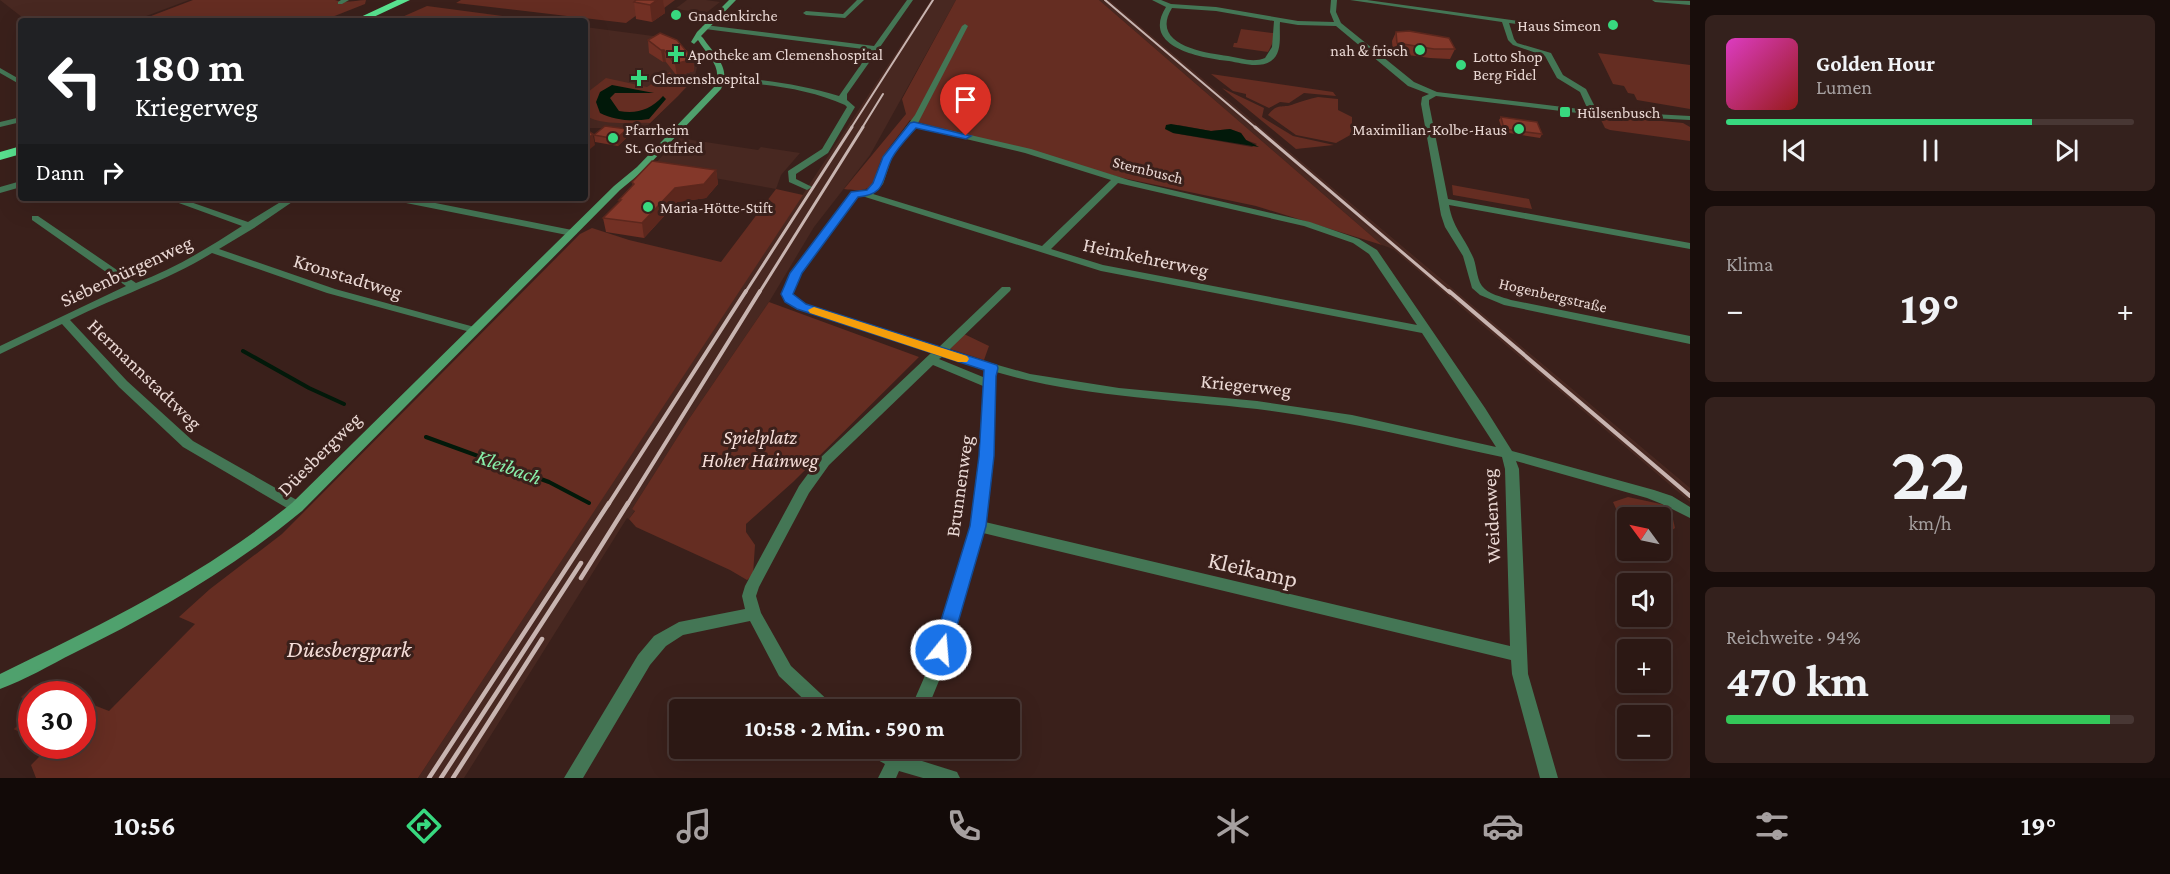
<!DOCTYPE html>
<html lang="de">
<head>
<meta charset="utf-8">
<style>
	:root { --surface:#2c1814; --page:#34211d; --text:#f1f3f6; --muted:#a6a0a0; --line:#483734; --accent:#38d87f }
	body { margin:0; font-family:"Crimson Pro",serif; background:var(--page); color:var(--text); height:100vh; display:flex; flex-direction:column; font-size:22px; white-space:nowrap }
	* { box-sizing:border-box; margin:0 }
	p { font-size:20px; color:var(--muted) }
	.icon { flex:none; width:33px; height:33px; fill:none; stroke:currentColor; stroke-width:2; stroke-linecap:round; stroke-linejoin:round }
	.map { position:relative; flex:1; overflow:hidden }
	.side { display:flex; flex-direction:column; gap:15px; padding:15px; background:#180d0b; width:480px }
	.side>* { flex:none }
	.banner { position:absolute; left:18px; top:18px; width:570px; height:183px; border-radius:6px; box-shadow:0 6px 24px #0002,0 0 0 2px var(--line); background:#202124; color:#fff; overflow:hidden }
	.needle { width:39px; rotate:303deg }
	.buttons { position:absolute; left:1617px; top:507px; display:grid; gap:12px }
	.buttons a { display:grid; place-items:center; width:54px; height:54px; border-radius:6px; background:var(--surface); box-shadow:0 6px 24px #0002,0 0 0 2px var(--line); font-size:30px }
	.speed { position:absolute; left:18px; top:681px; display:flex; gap:12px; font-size:30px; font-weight:700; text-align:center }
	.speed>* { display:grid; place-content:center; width:78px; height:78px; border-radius:50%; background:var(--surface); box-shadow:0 6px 24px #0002,0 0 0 2px var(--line); line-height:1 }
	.speed .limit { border:9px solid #d22; background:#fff; color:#111 }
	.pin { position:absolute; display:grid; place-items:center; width:51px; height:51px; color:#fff; margin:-62px -26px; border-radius:50% 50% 50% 0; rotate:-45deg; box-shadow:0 0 6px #0007 }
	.pin .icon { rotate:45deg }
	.me { position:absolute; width:66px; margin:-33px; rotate:17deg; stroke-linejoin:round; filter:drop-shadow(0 0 4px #0008) }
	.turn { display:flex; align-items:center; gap:21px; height:126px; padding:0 18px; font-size:27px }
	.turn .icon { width:78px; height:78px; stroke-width:2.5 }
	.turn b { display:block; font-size:42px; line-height:51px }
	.then { display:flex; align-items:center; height:57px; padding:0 18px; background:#0003; gap:12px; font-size:22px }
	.big { font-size:45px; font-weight:700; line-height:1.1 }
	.side .widget { flex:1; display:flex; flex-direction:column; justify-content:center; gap:9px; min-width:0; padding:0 21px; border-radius:9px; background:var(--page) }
	.side .dial { align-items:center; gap:0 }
	.dial b { font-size:78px; line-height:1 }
	.song { display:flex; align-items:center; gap:18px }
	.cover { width:72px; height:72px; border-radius:9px; background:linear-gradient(135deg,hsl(310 70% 55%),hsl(0 70% 35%)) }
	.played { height:6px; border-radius:3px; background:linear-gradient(90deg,var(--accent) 75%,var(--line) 75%) }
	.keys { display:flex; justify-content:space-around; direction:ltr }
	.heat { display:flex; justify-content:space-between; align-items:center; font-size:33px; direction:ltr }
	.charge { height:9px; border-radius:4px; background:linear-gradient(90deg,#34c759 94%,var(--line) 0) }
	.trip { position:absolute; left:669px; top:699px; width:351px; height:60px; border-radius:6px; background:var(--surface); box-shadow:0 6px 24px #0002,0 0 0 2px var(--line); font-weight:700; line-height:60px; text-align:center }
	.tab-bar { display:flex; height:96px; justify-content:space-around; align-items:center; background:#120a08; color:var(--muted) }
	.tab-bar .icon { width:42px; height:42px }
	.tab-bar .current { color:var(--accent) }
	.tab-bar b { font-size:27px; color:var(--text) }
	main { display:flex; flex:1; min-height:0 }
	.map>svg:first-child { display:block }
</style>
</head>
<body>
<main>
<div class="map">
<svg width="1690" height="778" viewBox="0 0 1690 778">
	<rect width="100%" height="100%" fill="#3a201b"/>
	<path fill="#482821" d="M0,0h189l-56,21h-106z
		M687,0h19l14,2 -14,11 -31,-4z
		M931,0h25l-86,155 -56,72 -45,75 -80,117 -57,90 3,1 -6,9 -2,-1 -163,260h-46z
		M1099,0h10l581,488v14l-297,-253 -11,-4z
		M585,27l83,11 11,4 16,18 2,7 -2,9 -9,12 -41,40h-60z
		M679,138l79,12 3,-3 39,6 -19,22 -5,14 -124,-22z"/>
	<path fill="#652d22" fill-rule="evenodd" d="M193,0h142c9,4 21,0 31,0l-1,4 -43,17h-184z
		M461,0h214l-15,11 -15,-2 -19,14 -170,-20z
		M956,0h143l283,245 -126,-39 -133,-28 -213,-58c-8,11 -18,23 -26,35 -14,22 -1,40 -40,34l62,-75 -4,-15zM1178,125l33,6 19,-2 11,4 5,7 11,4 -5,3 -79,-14z
		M427,6l112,15h-146z
		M1241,29l32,4v9l-5,10 -35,-5 1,-4h3z
		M1598,53l92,12v44l-53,-9 -3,-6 -6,-1 -4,-7 -11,-2z
		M670,72l5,8 20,-3 -17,19 -28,27c-20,-1 -46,3 -64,-7l2,-24 18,-14 41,9z
		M1211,74l122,18 3,4 -32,-3 -15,10 -9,-1 -11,6 -23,-11v-3l-13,-3z
		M1222,88l42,20 -2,9 31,19 41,9 -38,4z
		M1318,97l20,2v11l14,7v17l-16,9 -40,-8 -28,-20c10,-13 15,-6 26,-11 8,-3 15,-5 24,-7z
		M1620,117l63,6 7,4v14l-80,-11 -5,-2 -4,-8z
		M1452,185l77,14 3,10 -79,-14z
		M776,189l27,6 -385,583h-382l-5,-13 19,-19h32l1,-33 8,-9 18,7 86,-87 -16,-7 31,-28 72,-55 298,-300 12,-6 37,12 92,22z
		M769,302l150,55 -126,125 -47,42v8l9,13 -2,30 -6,5 -17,-10 -94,-43 -7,-8 6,-8 -3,-2 57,-90z
		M964,334l25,12 -5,14 -34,-11z
		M1628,497l42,9 5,22 -7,5h-7l-1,-15h-32l-1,2 -9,-7 -5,-11z"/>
	<path fill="#02190a" d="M612,85l42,8h-39l-5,5 9,13c18,3 31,-1 44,-15l3,3 -17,20c-17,3 -35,1 -49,-6l-4,-11 4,-10z
		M1171,124l40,7 19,-2 11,4 5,7 13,7 -86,-14 -8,-4 1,-4z"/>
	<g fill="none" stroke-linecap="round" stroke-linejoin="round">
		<path stroke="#02190a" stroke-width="4" d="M243,351l66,37 35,16
			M426,437l123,45 40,21"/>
		<path fill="#447655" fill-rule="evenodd" d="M341,0h8l-7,4h-4v-2z
			M857,0h7l-19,18 -39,-3 -3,-2 3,-2 37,3z
			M907,0h6l-66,94v6l8,7 -27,46 -32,21v5l16,8 -5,3 -18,-8 -1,-11 34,-22 25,-42 -2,-2c-40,-18 -88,-22 -131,-24l-4,-2 4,-2c42,1 85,7 125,19l32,-46 -166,-21 -3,-2 3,-2 169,21z
			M1152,0h9l10,4 45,3 82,14 36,1 -4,-10 1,-12h6l-1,12 5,11 73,59 23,10 151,18 -8,-18 -23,-14 -12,-22 -32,-11 -5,-5 -6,-18 -152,-22h17l218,30v2l-2,1 -74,-10 5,16 3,4 34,10 12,22 23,14 11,22 93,5v4l-96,-5 -158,-19 -7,4v4l19,95 242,44v6l-241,-44c4,23 14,30 23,50 5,9 4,23 10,31 6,8 20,11 29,14l179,36v8l-186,-39 -24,-10 -8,-7 -9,-32 -18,-29 -4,-12 -20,-111 1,-7 7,-3 -21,-8 -72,-60 -38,-1 -18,-3c-1,13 3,31 -9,39 -12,8 -30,2 -42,0 -26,-3 -89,-13 -63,-54zM1172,8l44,3 58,10 -2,26 -7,11c-12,5 -25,0 -37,-2 -23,-3 -79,-11 -56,-48z
			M1652,0l38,1v4l-35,-3z
			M965,24l3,2 -50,97 113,26 98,31 181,42 49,17 18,11 108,158 27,43 142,39 18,6 18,11v11l-28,-14 -15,-6 -131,-37 3,8 9,205 30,104h-18l-28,-104 -1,-14 -528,-127 -40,138 -16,39h-17l17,-39 44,-145 10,-70 2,-70 -50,-21 -104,100 -20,28 -50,94 -3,9 5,17 30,53 42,39 2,5h-20l-36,-34 -29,-55 -67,14 -17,11 -16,19 -67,113h-19l74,-123 16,-19 25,-14 66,-13 -3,-13 3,-10 54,-100 20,-27 112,-106 -140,-47 -9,-12 9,-21 61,-81 15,-2 7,-7 10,-26 31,-42 47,-89zM915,127l110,26 86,27 -69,66 -169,-52 10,-10 9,-27zM1118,183l186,43 49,17 16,11 48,71 -314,-60 -52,-16zM858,196h4l239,75 321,62 74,114 -144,-32 -95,-14 -138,-13 -89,-14 -82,-23 62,-60 1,-2 -1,-2h-8l-64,61 -139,-46 -7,-8 9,-21zM942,357l44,12 -3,8 -44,-18zM996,372c85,25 174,27 261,37 83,10 163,30 245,48l3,12 5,177 -525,-124 8,-66z
			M0,68l21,12v5l-21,-12z
			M21,117v5l-21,5v-5z
			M21,181v6l-21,6v-6z
			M165,198h14l69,24 39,-24h11l-44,30 -35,21 116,40 143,39 2,2 -6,3 -147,-40 -115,-40c-45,28 -95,43 -142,67l57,61 66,60 109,62 2,4 -2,4 -5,1 -5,-1 -109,-64 -64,-60 -57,-63 -62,30v-8l126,-60 -94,-66v-4h6l98,67c38,-14 72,-35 106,-57z
			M391,198h19l162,32 5,3 -5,3 -176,-35z
			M865,748h44l-3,8 51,16 3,6h-37l-24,-7 -3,7h-18l7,-14 -18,-10z"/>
		<path fill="#4fa16d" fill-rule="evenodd" d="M729,0h7l-35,36 2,2c11,16 29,30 18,51l-78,82 -23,19 -318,321c-70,58 -147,102 -228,142 -24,12 -49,27 -74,36v-15c104,-51 201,-97 292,-171l322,-317 23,-19 78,-81c8,-19 -7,-30 -17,-46l-4,4 -3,-2 6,-10z"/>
		<path fill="#59e28f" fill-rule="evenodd" d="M397,0h13l-45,21h-13z
			M21,146v8l-21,6v-8z"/>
		<path stroke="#c8b4b0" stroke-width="2" d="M1105,0l151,128
			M851,128l82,-128
			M862,128l21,-34"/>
		<path stroke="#c8b4b0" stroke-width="3" d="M1255,127l195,166
			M745,293l107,-166
			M759,293l104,-166"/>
		<path stroke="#c8b4b0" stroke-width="4" d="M1449,291l241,205
			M608,505l138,-214
			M627,505l133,-214"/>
		<path stroke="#c8b4b0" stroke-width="4.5" d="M581,578l47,-75
			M429,778l180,-275
			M441,778l140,-215
			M453,778l89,-139"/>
	</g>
	<path fill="#723024" d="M663,0l2,13 -13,9 -16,-3 -2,-17z
		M1396,32l59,17 -5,10 -20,-1 -37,-5 -1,-12z
		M648,40l45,19 1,12 -17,5 -11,-14h-3l-14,-9z
		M1501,117l41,17 -2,4 -37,-6 -4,-12z
		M627,129l1,7 -10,10 -23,-4 -1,-7z
		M716,170l2,14 -12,14 -29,4 -33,36 -38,-6 -3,-14 16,-16v-2l14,-14 -1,-4z
		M32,694v10l-10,-7z
		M32,713v26l-8,-3 -9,-7z"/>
	<path fill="#5c271d" d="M657,0h6l2,13 -13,9 -2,-17z
		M661,50h3l2,12h-3z
		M693,59l1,12 -17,5 -2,-12z
		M627,129l1,7 -10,10 -2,-7z
		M593,134l2,11 -10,8v-12z
		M716,170l2,14 -12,14 -29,4 -33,36 -2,-15 33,-35z"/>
	<path fill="#84382a" stroke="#5c271d" stroke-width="1.5" d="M636,0h21l-7,5 -16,-3z
		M548,19l12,2h-17z
		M1409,31l40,7 6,11h-21l-37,-6 -1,-11z
		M660,33l17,7 16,19 -18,5 -11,-14h-3l-13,-10z
		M1501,117l36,5 5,12 -38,-5z
		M605,126l22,3 -11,10 -22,-4z
		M585,129l8,5 -8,7z
		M652,161l64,9 -12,14 -29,4 -33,35 -39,-5 18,-18h-2l15,-16 -2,-2z
		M34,686l23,8h-25v6l-10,-3z
		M32,713l-1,22 -16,-6z"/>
	<path fill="#1a73e8" stroke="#114b97" stroke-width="1.5" d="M914,122l57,14 -5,3 -50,-11c-8,9 -18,19 -24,30 -11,22 -5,36 -34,39l-56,76 -9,21 13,10 191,61 1,3 -2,8 -2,80 -8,70 -36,124 -3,6 -6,2 -6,-2 -3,-6 38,-124 9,-70 5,-86 -187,-61 -12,-7 -4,-8 9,-21 61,-81 16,-2 6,-7 10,-26 27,-34z"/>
	<path fill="#f59e0b" d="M814,307l153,49 2,3 -2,3h-9l-148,-49 -2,-3z"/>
	<g fill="#38d87f" stroke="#3a201b" stroke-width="2">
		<circle cx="676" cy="15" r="6"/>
		<circle cx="1613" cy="25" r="6"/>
		<circle cx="1420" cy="50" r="6"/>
		<path d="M673 45h6v6h6v6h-6v6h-6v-6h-6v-6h6z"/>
		<circle cx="1461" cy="65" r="6"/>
		<path d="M636 69h6v6h6v6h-6v6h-6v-6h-6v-6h6z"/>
		<rect x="1559" y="106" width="12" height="12" rx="3"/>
		<circle cx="1519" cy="129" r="6"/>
		<circle cx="613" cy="138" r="6"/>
		<circle cx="648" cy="207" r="6"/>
	</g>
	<g text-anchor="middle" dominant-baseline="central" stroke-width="6" stroke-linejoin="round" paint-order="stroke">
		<g font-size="16" fill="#ead8d4" stroke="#3a201b" text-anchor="start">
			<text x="688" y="15">Gnadenkirche</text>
			<text x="1601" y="25" text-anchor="end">Haus Simeon</text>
			<text x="1408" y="50" text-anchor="end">nah &amp; frisch</text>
			<text x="688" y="54">Apotheke am Clemenshospital</text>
			<text x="1473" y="56">Lotto Shop<tspan x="1473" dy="18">Berg Fidel</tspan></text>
			<text x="652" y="78">Clemenshospital</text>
			<text x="1577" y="112">Hülsenbusch</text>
			<text x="625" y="129">Pfarrheim<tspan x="625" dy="18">St. Gottfried</tspan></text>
			<text x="1507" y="129" text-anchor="end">Maximilian-Kolbe-Haus</text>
			<text x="660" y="207">Maria-Hötte-Stift</text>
		</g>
		<g font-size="16" fill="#ead8d4" stroke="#3a201b">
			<text transform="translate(1148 170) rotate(14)">Sternbusch</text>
			<text transform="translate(1553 295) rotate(13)">Hogenbergstraße</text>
		</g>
		<g font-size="20" fill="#ead8d4" stroke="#3a201b">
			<text transform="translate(1146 257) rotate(12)">Heimkehrerweg</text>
			<text transform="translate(126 271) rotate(-25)">Siebenbürgenweg</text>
			<text transform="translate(348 276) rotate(17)">Kronstadtweg</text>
			<text transform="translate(145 374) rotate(44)">Hermannstadtweg</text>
			<text transform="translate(1246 385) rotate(6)">Kriegerweg</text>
			<text transform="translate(319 454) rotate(-45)">Düesbergweg</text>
			<text transform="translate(959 486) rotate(-82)">Brunnenweg</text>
			<text transform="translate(1491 516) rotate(-93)">Weidenweg</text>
		</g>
		<g font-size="20" font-style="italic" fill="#f5ddd8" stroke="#3a201b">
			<text x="760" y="437">Spielplatz<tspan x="760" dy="23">Hoher Hainweg</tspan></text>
		</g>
		<g font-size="21" font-style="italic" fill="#88f0ab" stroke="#3a201b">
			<text transform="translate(509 467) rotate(20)">Kleibach</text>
		</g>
		<g font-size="24" fill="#ead8d4" stroke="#3a201b">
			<text transform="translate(1253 569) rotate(13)">Kleikamp</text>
		</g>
		<g font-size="24" font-style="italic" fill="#f5ddd8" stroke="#3a201b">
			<text x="349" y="648">Düesbergpark</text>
		</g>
	</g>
</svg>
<div class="buttons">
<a><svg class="needle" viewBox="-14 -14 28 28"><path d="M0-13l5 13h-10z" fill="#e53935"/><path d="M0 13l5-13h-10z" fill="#a6a0a0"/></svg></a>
<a><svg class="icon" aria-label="sound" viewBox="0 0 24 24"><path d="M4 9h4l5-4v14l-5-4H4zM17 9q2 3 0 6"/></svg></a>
<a>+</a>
<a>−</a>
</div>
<div class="speed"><div class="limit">30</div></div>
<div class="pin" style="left:966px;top:136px;background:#d93025"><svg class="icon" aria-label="arrive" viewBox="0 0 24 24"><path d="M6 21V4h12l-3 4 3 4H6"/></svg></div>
<svg class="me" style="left:941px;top:650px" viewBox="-20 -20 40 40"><circle r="17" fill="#1a73e8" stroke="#fff" stroke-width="3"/><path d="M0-11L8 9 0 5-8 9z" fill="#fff"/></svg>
<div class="trip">10:58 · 2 Min. · 590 m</div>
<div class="banner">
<div class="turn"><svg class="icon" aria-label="left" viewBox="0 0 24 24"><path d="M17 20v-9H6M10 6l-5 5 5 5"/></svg><div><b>180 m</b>Kriegerweg</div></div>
<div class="then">Dann<svg class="icon" aria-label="right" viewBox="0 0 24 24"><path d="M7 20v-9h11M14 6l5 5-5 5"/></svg></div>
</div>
</div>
<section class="side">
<div class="widget">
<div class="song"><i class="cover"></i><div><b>Golden Hour</b><p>Lumen</p></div></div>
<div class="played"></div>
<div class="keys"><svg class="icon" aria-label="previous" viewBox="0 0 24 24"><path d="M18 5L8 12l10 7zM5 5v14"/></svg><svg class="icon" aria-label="pause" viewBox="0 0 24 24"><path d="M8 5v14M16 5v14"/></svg><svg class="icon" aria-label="next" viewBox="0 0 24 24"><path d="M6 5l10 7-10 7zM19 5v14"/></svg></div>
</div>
<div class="widget"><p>Klima</p>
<div class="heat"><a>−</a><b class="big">19°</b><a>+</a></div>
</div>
<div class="widget dial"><b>22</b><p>km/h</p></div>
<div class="widget"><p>Reichweite · 94%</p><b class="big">470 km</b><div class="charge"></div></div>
</section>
</main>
<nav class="tab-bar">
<b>10:56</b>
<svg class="icon current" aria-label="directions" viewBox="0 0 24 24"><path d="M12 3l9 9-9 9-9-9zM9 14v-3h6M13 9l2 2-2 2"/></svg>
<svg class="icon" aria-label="music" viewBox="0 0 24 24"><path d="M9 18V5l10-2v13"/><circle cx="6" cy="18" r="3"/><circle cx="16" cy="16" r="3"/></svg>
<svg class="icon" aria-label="phone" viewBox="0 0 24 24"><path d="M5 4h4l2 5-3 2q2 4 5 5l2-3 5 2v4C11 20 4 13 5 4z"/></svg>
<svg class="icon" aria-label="climate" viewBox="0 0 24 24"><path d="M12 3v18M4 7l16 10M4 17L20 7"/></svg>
<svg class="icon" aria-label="car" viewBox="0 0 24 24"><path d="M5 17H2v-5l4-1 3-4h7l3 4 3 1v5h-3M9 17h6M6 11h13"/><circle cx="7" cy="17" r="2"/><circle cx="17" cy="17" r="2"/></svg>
<svg class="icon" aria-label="filters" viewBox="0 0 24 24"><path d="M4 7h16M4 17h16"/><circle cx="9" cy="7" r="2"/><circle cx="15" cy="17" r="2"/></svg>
<b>19°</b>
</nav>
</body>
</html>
